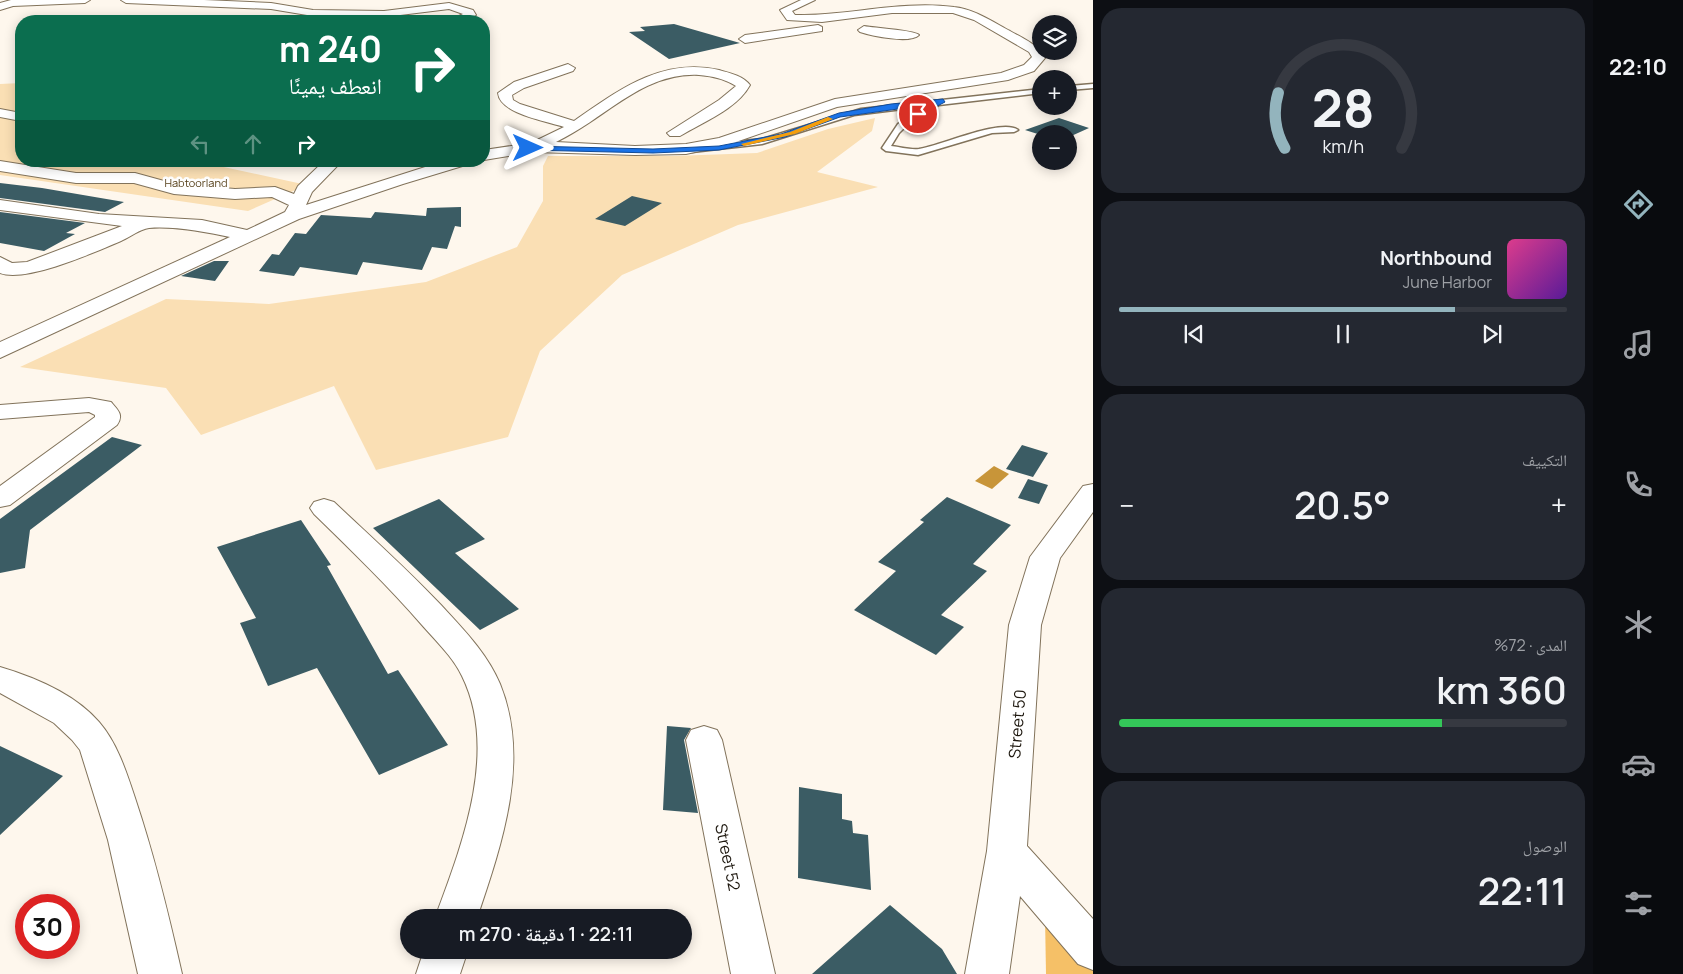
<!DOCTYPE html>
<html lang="ar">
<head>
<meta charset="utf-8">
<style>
	:root { --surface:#171b24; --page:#242831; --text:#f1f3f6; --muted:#9ea1a6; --line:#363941; --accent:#93b4bd }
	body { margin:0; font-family:Manrope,"Noto Naskh Arabic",sans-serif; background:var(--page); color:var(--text); direction:rtl; height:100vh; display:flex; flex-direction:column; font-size:19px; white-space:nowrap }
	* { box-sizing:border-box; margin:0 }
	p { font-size:16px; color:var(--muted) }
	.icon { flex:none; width:28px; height:28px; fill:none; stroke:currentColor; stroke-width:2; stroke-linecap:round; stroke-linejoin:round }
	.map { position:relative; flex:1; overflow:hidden; direction:ltr }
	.sheet { display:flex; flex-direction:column; gap:8px; padding:8px; background:#0d0f14; width:500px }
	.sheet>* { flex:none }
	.hud { position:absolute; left:15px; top:15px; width:475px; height:152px; border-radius:20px; box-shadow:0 2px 12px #0003; direction:rtl; background:#0b6e4f; color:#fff; overflow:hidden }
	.tools { position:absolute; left:1032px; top:15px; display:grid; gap:10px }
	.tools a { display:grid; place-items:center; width:45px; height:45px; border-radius:50%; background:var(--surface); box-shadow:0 2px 12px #0003; font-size:25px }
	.speed { position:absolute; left:15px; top:894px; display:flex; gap:10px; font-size:25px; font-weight:700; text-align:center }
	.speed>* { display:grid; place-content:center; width:65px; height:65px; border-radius:50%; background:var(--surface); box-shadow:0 2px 12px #0003; line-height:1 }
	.speed .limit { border:8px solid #d22; background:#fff; color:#111 }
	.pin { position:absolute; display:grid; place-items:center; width:42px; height:42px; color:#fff; margin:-21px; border:2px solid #fff; border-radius:50%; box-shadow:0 1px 5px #0007 }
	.me { position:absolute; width:55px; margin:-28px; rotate:90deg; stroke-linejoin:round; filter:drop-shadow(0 0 4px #0008) }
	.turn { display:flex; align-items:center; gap:18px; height:105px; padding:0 25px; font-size:22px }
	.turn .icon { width:65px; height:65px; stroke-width:2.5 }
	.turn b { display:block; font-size:35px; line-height:42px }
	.lanes { display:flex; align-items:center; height:48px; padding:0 25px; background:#0003; justify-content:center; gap:25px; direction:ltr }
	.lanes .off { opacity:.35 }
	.big { font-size:38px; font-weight:600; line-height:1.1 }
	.sheet .widget { flex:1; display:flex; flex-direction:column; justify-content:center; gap:8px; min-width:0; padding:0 18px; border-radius:20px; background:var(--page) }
	.sheet .dial { align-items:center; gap:0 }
	.dial svg { height:130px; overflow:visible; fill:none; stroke:var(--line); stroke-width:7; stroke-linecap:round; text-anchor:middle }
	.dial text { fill:var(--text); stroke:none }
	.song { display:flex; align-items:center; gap:15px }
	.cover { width:60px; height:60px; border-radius:8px; background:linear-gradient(135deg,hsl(330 70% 55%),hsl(270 70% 35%)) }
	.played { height:5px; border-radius:2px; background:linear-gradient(90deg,var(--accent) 75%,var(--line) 75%) }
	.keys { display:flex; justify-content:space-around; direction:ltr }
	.heat { display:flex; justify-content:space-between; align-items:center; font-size:28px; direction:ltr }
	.charge { height:8px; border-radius:4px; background:linear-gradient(90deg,#34c759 72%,var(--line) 0) }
	.trip { position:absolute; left:400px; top:909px; width:292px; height:50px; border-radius:25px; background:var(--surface); box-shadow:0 2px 12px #0003; font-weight:600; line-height:50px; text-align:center; direction:rtl }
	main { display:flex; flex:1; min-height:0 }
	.menu { display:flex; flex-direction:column; width:90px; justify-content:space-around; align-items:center; background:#090b0e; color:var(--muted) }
	.menu .icon { width:35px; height:35px }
	.menu .active { color:var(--accent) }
	.menu b { font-size:22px; color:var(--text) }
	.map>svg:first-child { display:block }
</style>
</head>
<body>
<main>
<nav class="menu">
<b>22:10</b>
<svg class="icon active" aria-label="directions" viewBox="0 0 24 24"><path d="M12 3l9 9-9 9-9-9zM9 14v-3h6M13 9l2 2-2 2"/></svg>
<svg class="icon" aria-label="music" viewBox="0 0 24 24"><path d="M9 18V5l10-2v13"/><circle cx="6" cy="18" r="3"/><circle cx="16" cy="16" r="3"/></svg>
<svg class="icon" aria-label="phone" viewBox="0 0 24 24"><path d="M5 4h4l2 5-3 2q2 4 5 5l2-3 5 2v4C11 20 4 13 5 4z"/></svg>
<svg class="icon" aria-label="climate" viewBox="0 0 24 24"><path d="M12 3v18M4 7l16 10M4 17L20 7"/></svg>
<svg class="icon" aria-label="car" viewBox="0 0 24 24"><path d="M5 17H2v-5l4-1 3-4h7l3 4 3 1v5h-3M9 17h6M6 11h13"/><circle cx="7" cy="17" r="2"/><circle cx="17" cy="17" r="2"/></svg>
<svg class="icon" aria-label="filters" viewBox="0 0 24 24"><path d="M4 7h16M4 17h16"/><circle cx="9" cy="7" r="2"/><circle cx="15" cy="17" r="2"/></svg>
</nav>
<section class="sheet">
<div class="widget dial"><svg viewBox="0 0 100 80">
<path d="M14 69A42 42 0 1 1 86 69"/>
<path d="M14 69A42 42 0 0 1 10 35" stroke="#93b4bd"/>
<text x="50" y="56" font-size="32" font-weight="700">28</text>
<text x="50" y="72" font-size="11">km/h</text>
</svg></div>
<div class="widget">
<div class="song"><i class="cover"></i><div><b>Northbound</b><p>June Harbor</p></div></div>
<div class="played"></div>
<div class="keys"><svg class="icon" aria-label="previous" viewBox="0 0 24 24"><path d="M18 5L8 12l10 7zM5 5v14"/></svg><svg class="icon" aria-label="pause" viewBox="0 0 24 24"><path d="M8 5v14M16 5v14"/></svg><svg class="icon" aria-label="next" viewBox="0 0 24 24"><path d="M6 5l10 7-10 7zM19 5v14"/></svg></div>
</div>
<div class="widget"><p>التكييف</p>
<div class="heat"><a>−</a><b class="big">20.5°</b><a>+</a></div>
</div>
<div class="widget"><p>المدى · 72%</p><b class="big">360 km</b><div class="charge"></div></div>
<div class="widget"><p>الوصول</p><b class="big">22:11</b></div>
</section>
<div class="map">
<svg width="1093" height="974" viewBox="0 0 1093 974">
	<rect width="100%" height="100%" fill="#fef7ed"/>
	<path fill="#fadfb4" d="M21,83v78h175l111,24 -59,26 -248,-36v-91z
		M875,118l-3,13 -55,41 61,15 -140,38 -116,50 -82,76 -32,86 -132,33 -42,-84 -133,49 -35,-47 -146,-21 146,-68 103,5 157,-22 91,-35 26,-46v-35l5,-10h126l83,-3 71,-24z"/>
	<path fill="#f5c067" d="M1045,916l48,35v23h-47z"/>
	<path fill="#c89539" d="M994,466l15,8 -17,15 -17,-8z"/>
	<path fill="#3b5c64" d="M674,24l66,19 -71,16 -40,-27 16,-1 -5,-4z
		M1059,118l30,10 -20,9v-3l-28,1 -16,-5z
		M0,183l42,5 82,14 -19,10 -105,-14z
		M632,196l30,7 -37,23 -30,-7z
		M461,207v20l-6,-1 -8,23 -15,-2 -10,23 -59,-8 -6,13 -57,-8 -6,9 -35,-5 13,-17 7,1 16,-22 11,1 15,-19 50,3 4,-6 51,4 1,-8z
		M0,212l85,11 -19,10 9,1 -31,17 -44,-8z
		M214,261h15l-14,20 -34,-5z
		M112,437l30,8 -112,85 -5,38 -25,5v-54z
		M1022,445l26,8 -15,24 -27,-8z
		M1028,479l20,6 -9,19 -21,-6z
		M947,497l64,28 -38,39 14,7 -46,44 23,12 -28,28 -82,-45 42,-39 -18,-9 46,-40 -4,-2z
		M439,499l46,40 -30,14 64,56 -39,21 -107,-102z
		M301,520l30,45 -4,1 61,108 10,-4 50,75 -69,30 -62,-107 -49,18 -28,-63 16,-5 -39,-71z
		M667,726l24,2 -7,12 14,73 -35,-3z
		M0,746l63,30 -63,59z
		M799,787l43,7v25l10,2 1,12 15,2 3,55 -73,-12z
		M890,905l52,44 15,25h-145z"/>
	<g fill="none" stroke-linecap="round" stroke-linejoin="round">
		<defs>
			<path id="service" d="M1093,84v4l-24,2v-4z
				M1041,89v4l-102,12 -30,18 -10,10 -8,13c9,1 19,4 28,3 21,-3 83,-31 99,-19l-4,2 -22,1 -74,22 -32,-4 -4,-3 16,-24 29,-18 -73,9 -92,29 -70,8 -4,-3 4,-3 70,-7 99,-30z"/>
			<path id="minor" d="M11,0h79l-5,3 -72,3 -13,4v-7z
				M121,0h83l67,3 42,7 71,1 65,-8 24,7 3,5 -12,6h-15l14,-7 -14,-5 -65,8 -71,-1 -42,-7 -145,-6z
				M801,0h14l-23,11 3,4c53,1 106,-15 159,-8 20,2 39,15 56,24 14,8 27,13 35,27l-11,13 -26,9 -171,27 -107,37 -44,10 -51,1 -101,-3 -50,8v-10l47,-7 33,-16c-18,-6 -64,-13 -66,-34l16,-11 54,-18 7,4 -2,3 -49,17 -12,7 1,5 7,4 54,17c45,-31 88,-64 145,-51 11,3 24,6 31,15 -13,24 -47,37 -70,51h-10l-3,-3 52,-33 17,-14c-11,-7 -24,-10 -37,-11 -57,-3 -95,45 -143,67l79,4 51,-2 33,-6 116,-39 166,-26 23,-8 8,-8 -3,-5 -55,-32 -21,-7h-61l-70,9 -35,-2 -7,-10z
				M818,25l4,2v4l-77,12 -6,-4 6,-4z
				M864,26c10,2 50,4 55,9 -9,9 -47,1 -59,-3l-2,-2z
				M0,109l21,4v8l-21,-4z
				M0,161l76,12h59l40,11 60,5 40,-2 19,7 4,-8 26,-25h18l-30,31 -6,13 138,-44h27l-2,3 -66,20 -104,35 -299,139v-16l230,-105c-26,-5 -55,-11 -81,-9 -9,1 -19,9 -28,13 -26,11 -95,42 -121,32v-16l12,6 15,-1 95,-36 -122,-16v-10l99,14 103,6 45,10 38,-18 4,-7 -17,-8 -37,2 -61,-5 -40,-11h-58l-76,-12z
				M89,398l22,4c7,8 13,13 6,23l-107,80 -10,2v-21l95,-69v-2l-6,-3 -89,7v-14z
				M1093,484v28l-33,46 -19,67 -14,221 66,73v51l-15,-6 -58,-68 -11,78h-44l22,-123 22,-226 21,-68 53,-71z
				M324,499l10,3c36,34 73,67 107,103 22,24 46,48 59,79 31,76 2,160 -23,234h-42c27,-73 64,-167 27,-242 -9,-19 -26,-35 -40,-51 -34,-39 -71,-75 -108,-111l-4,-6 4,-6z
				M0,667c34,10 75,27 99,55 19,22 28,52 37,79 19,57 33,115 46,173h-44l-30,-134 -28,-90 -8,-10 -18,-17 -54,-30z
				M704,726l13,4 5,10 53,234h-44l-45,-234 5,-10z
				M424,950h44l-8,24h-44z"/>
		</defs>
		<use href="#service" stroke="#82735b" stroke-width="3"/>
		<use href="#minor" stroke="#82735b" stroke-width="2"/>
		<use href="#service" fill="#fff" fill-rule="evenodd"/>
		<use href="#minor" fill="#fff" fill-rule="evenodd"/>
	</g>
	<path fill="#1a73e8" stroke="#114b97" d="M943,99l2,3 -27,14 -3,-3 19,-9 -94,13 -55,20 -66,13 -66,3 -125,-3 -3,-2 3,-2 125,3 66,-3 62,-12 58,-21 52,-9z"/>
	<path fill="#f59e0b" d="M828,117l5,2 -38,15 -51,12 -3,-2 49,-12z"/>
	<g text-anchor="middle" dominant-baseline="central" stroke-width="5" stroke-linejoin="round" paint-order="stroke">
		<g font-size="11" fill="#553f19" stroke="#fff">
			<text x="196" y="182">Habtoorland</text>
		</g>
		<g font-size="16" fill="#1e180f" stroke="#fff">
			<text transform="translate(1017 724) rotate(-85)">Street 50</text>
			<text transform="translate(728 857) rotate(78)">Street 52</text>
		</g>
	</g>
</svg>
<div class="tools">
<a><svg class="icon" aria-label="layers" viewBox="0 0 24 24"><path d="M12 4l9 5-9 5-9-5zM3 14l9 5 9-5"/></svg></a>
<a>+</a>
<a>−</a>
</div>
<div class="speed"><div class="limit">30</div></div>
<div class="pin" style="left:918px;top:114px;background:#d93025"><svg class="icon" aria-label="arrive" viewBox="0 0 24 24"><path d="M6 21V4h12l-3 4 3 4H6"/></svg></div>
<svg class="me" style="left:528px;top:148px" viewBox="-20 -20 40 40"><path d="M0-17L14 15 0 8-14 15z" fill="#1a73e8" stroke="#fff" stroke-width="4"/></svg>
<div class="trip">22:11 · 1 دقيقة · 270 m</div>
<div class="hud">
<div class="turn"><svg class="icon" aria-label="right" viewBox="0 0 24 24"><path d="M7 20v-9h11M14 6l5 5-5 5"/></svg><div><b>240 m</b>انعطف يمينًا</div></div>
<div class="lanes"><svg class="icon off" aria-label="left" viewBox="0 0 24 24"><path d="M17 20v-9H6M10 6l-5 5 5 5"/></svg><svg class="icon off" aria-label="ahead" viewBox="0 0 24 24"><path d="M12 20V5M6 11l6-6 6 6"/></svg><svg class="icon" aria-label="right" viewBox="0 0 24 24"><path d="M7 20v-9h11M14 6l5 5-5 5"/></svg></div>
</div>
</div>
</main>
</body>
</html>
